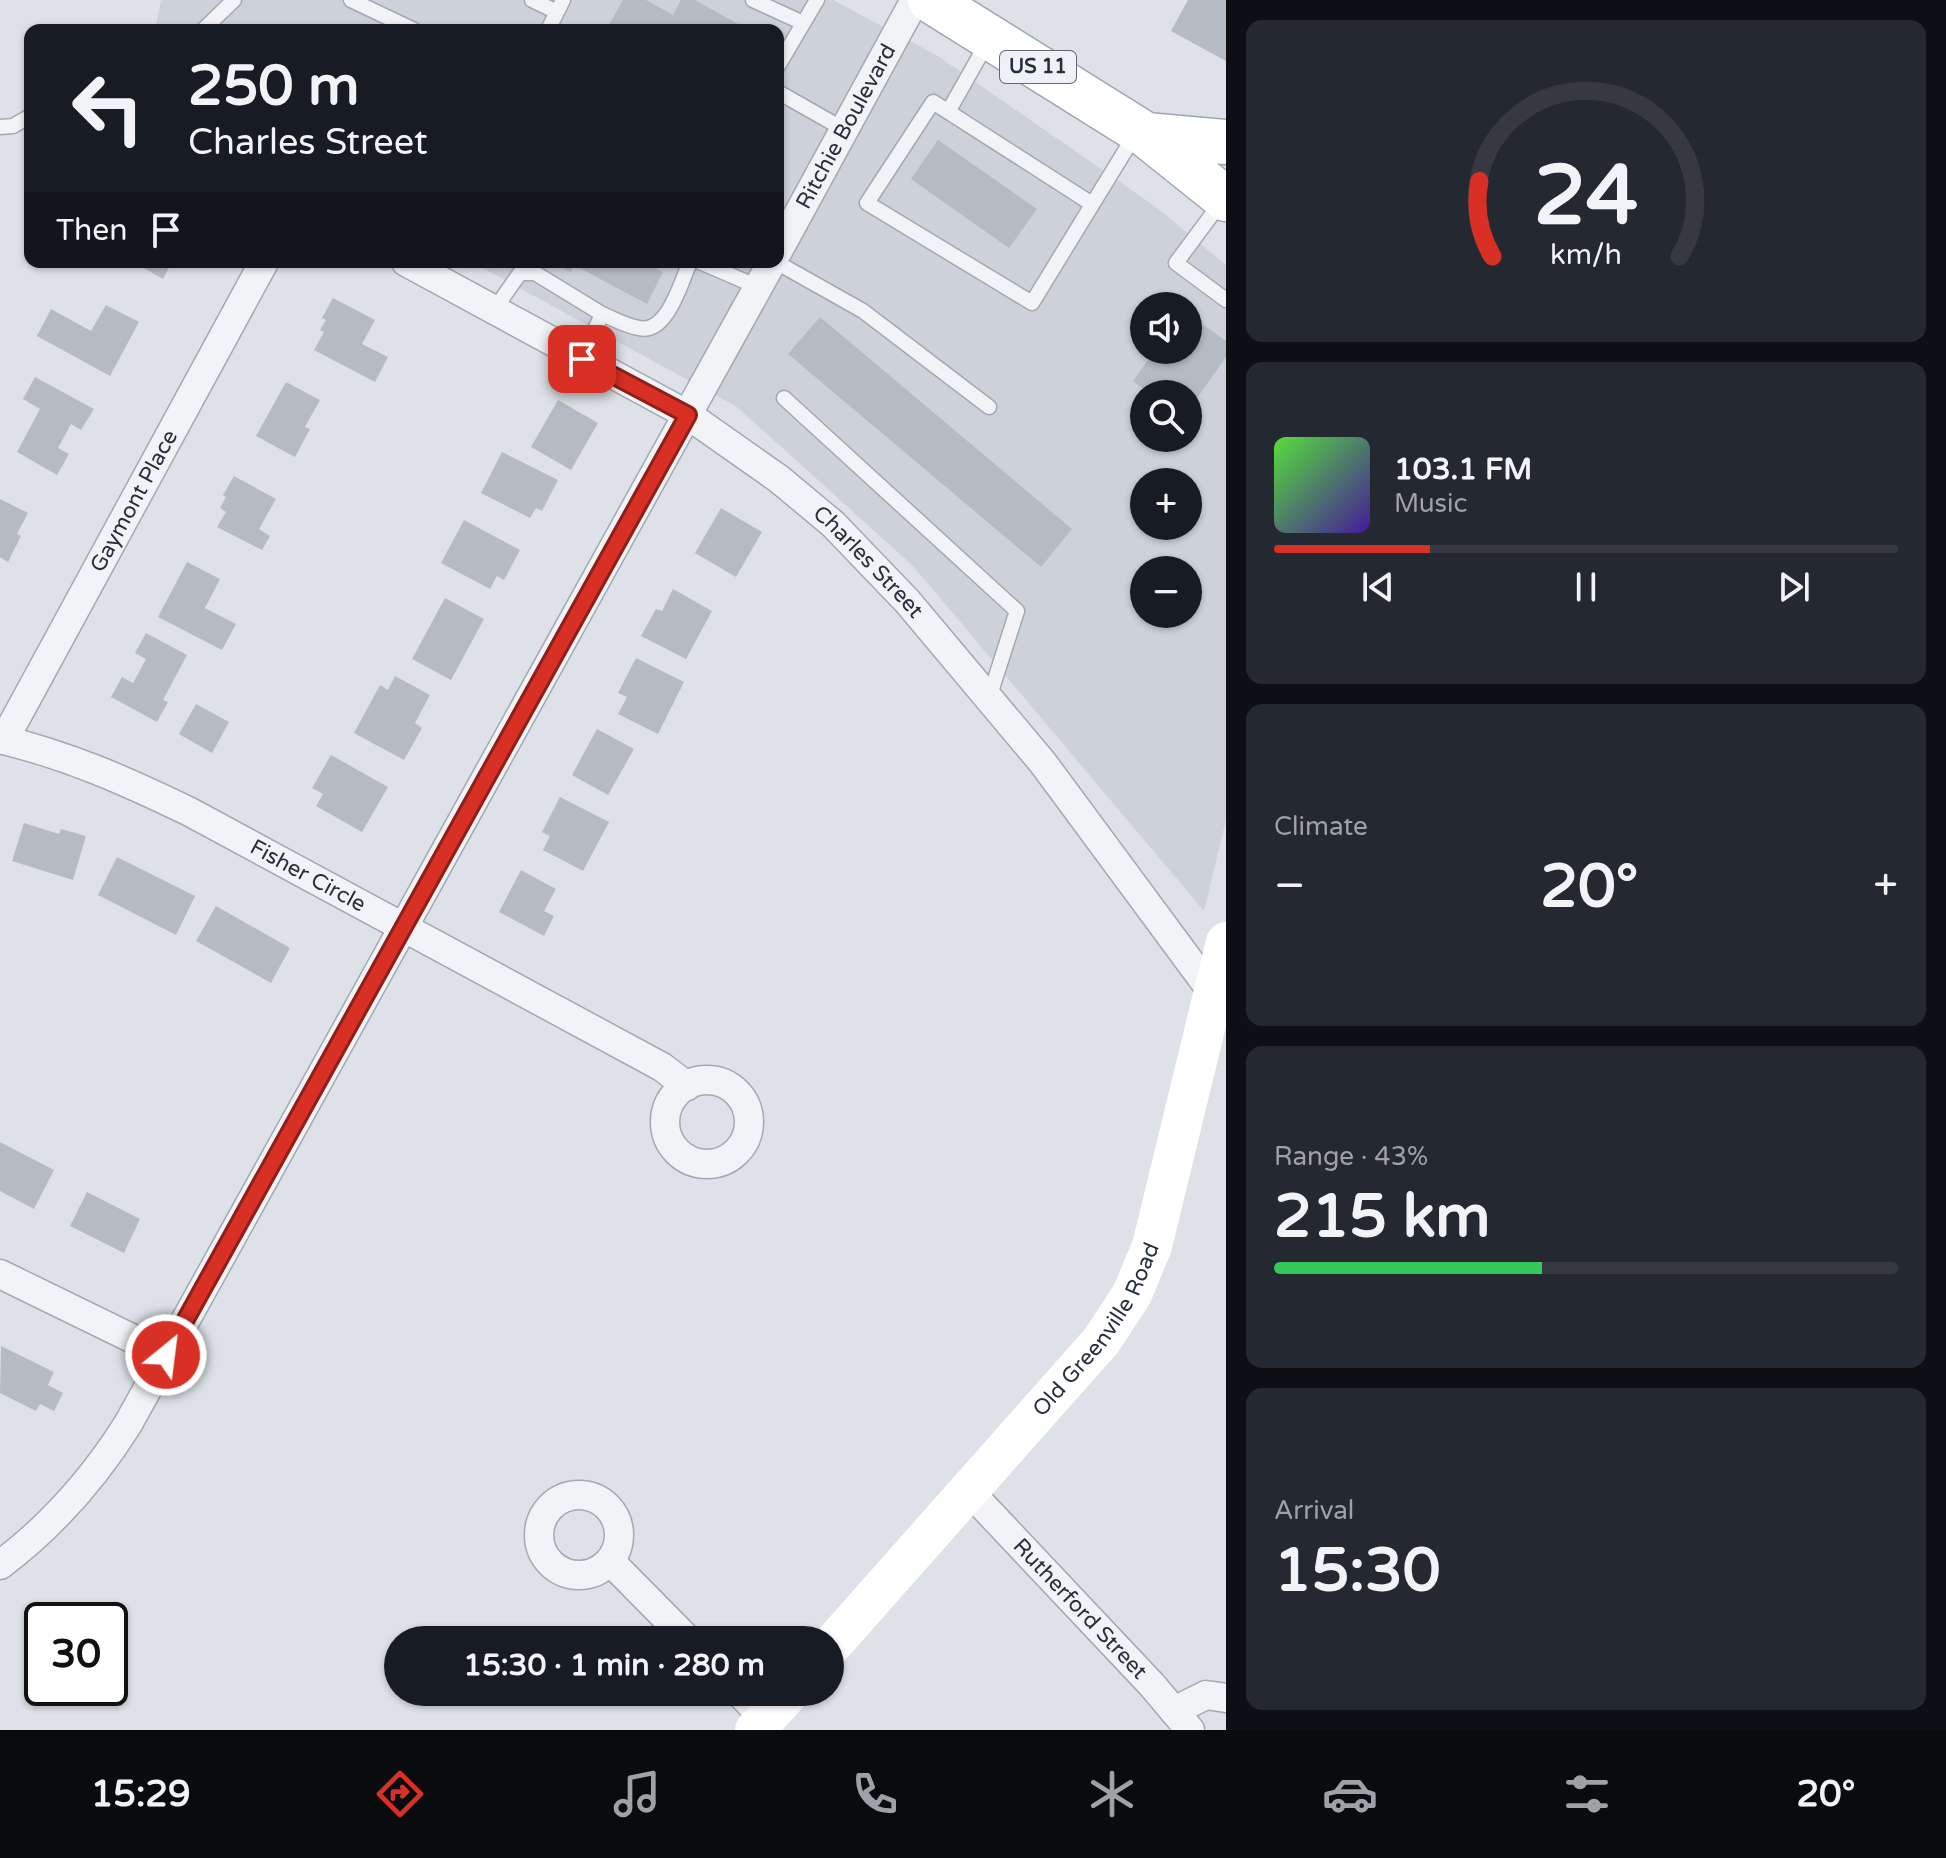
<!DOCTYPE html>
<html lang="en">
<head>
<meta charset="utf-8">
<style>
	:root { --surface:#171b24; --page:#242831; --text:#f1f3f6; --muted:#9ea1a6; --line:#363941; --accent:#d93025 }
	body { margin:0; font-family:"Varela Round",sans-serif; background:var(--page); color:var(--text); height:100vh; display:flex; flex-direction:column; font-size:30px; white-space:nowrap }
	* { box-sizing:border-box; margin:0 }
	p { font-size:26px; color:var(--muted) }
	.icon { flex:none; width:44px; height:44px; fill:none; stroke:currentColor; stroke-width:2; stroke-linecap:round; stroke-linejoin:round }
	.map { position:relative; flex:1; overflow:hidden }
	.sheet { display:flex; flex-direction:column; gap:20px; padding:20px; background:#0d0f14; width:720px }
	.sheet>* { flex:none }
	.hud { position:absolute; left:24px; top:24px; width:760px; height:244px; border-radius:16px; box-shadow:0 2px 6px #0004; background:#171b24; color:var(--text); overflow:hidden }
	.fabs { position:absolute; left:1130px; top:292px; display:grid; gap:16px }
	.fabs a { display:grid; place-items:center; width:72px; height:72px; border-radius:50%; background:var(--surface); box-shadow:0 2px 6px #0004; font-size:40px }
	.speed { position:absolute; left:24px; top:1602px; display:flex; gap:16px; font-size:40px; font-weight:700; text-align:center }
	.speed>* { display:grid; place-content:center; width:104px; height:104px; border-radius:50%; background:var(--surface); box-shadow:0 2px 6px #0004; line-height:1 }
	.speed .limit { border:4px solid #111; border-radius:12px; background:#fff; color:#111 }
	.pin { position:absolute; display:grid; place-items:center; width:68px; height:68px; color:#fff; margin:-34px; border-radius:16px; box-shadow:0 4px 12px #0006 }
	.me { position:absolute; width:88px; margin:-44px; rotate:29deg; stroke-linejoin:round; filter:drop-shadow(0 0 6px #0008) }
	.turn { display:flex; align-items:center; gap:28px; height:168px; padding:0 32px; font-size:36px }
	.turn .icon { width:104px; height:104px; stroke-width:2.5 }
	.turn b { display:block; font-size:56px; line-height:68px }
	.then { display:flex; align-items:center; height:76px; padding:0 32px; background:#0003; gap:16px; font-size:30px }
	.big { font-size:60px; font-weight:800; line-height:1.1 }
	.sheet .card { flex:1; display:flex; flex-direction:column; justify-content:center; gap:12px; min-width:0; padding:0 28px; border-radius:16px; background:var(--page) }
	.sheet .dial { align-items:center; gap:0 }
	.dial svg { height:208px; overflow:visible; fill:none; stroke:var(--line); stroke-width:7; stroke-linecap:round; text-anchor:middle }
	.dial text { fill:var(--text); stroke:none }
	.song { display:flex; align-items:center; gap:24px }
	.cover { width:96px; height:96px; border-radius:12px; background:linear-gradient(135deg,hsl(110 70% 55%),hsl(260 70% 35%)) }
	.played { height:8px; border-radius:4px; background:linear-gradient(90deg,var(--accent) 25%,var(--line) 25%) }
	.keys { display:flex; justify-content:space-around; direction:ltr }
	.heat { display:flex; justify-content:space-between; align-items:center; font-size:44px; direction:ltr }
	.charge { height:12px; border-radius:6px; background:linear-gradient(90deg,#34c759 43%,var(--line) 0) }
	.trip { position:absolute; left:384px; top:1626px; width:460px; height:80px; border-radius:40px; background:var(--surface); box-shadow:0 2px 6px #0004; font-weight:800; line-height:80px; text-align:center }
	.tab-bar { display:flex; height:128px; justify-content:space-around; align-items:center; background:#090b0e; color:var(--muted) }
	.tab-bar .icon { width:56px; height:56px }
	.tab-bar .selected { color:var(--accent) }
	.tab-bar b { font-size:36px; color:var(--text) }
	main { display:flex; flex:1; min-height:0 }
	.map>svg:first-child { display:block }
</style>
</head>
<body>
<main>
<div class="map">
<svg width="1226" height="1730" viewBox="0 0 1226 1730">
	<rect width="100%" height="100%" fill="#dee2e8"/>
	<path fill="#ccd1da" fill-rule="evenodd" d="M161,0h672l105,56 218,151 70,58v555l-22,91 -291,-345 -176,-159 -265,-145h306v-232h-623zM1144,306h44v44h-44zM1144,394h44v44h-44zM1144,482h44v44h-44zM1144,570h44v44h-44z"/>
	<path fill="#b5bbc5" d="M623,0h23l27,15 8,-15h14l54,30h-143z
		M1188,0h38v61l-55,-30z
		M938,140l99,69 -28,39 -98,-69z
		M133,262h39l-9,17z
		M552,262h92l19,10 -16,32 -73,-39 -3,7z
		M333,298l42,22 -13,24 26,13 -13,25 -61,-32 10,-18 -4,-2 6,-10 -4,-2z
		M106,305l33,17 -29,54 -73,-40 14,-27 40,22z
		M1188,314l38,27v16l-38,54v-17h-38l-17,-13 22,-31h33z
		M820,317l252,212 -31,38 -253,-213z
		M35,377l59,32 -13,21 -10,-6 -13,24 11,6 -12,21 -40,-23 23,-43 -17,-10z
		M286,382l34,18 -15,27 5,2 -15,28 -39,-21z
		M558,400l40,23 -27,47 -40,-23z
		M502,452l56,28 -16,31 -6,-3 -6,10 -49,-25z
		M234,476l42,23 -17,30 11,7 -8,14 -45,-23 9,-15 -6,-4 6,-11 -3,-2z
		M0,499l28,14 -11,21 4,2 -13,26 -8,-5z
		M721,508l41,24 -26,45 -41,-24z
		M464,520l56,30 -16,30 -7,-4 -7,13 -49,-26z
		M187,562l33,17 -15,29 31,16 -14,26 -64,-33z
		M673,589l39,22 -26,48 -45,-23 15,-27 6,2z
		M445,598l39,21 -33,61 -39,-21z
		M146,633l41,22 -24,45 5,2 -11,20 -46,-25 11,-20 11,6 13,-24 -11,-6z
		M636,658l48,24 -26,52 -40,-20 9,-17 -9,-4z
		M395,676l35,19 -15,28 7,5 -18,32 -50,-27 26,-48 8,5z
		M196,704l33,18 -17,31 -33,-19z
		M597,729l37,20 -26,46 -36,-20z
		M331,755l57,32 -26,45 -46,-26 7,-12 -11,-6z
		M560,797l49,25 -26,49 -40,-21 7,-14 -8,-4z
		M24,823l35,11 2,-5 25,7 -13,44 -61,-19z
		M117,857l78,39 -19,39 -78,-40z
		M521,870l35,19 -12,22 10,5 -10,20 -45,-24z
		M216,906l74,42 -19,35 -75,-42z
		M0,1142l54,28 -20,39 -34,-18z
		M87,1192l53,27 -16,34 -54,-27z
		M1,1346l53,26 -6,13 15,8 -9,18 -14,-7 -4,7 -36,-18z"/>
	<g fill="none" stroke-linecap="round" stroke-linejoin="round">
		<defs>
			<path id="service" d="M351,0l63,30
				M532,0l25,12
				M753,0l50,23
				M203,30l31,-30
				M548,30l15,-30
				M778,66l39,-66
				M778,92l67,38
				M948,112l39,-69
				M0,127l13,-1 17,-10
				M1222,201l-46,62 50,37
				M1092,204l-159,-102 -66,101 165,100 104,-170
				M700,262l58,25
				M776,262l87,49 126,96
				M494,310l26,-37h15l67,41
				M582,359l20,-45c12,5 24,12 37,14 28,7 42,-46 51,-66
				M784,398l233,213 -28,87"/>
			<g id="minor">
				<path id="s1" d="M778,251l137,-251"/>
				<path id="s2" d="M406,262l282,153 91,64 54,45 74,77 136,162 170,230"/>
				<path id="s3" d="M0,739c70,17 126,42 190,73l472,255 25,19"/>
				<path id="s4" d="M4,740l260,-478"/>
				<circle cx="707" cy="1122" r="42"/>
				<path d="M0,1274l166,81"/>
				<path id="s5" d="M969,1491l183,194 38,45"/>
				<circle cx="579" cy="1535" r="40"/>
				<path d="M610,1561l78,79"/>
				<path d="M0,1565c52,-39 94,-87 128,-141l644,-1162"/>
				<path d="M739,1692l26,27"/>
				<path d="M1174,1711l32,-16 20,3"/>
			</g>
			<path id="primary" d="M930,0l216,135 80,64
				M1146,135l80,7"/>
		</defs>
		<use href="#service" stroke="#a3a9b2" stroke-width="17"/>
		<use href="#minor" stroke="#a3a9b2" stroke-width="31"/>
		<use href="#primary" stroke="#9da5b4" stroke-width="47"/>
		<use href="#service" stroke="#f1f3f6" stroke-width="14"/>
		<use href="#minor" stroke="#f1f3f6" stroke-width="28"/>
		<g stroke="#fff" stroke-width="40">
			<path id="s6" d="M830,1647l272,-307 30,-46 20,-48 74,-304"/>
			<path d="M755,1730l35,-38"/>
		</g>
		<use href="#primary" stroke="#fff" stroke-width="44"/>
	</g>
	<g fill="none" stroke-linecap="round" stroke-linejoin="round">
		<defs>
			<path id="route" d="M166,1355l522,-940 -106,-56"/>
		</defs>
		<use href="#route" stroke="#8d1f18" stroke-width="20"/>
		<use href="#route" stroke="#d93025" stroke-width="14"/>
	</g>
	<g text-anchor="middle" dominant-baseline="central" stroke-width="6" stroke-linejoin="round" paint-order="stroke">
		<rect fill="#eef1f6" stroke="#636976" stroke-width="2" x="1000" y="51" width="76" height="32" rx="6"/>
		<g font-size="20" font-weight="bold" fill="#272f3f">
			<text x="1038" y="67">US 11</text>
		</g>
		<g font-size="22" fill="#272f3f" stroke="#eef1f6">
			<text stroke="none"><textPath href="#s1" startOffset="142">Ritchie Boulevard</textPath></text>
			<text stroke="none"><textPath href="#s4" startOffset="272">Gaymont Place</textPath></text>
			<text stroke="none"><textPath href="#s2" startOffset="554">Charles Street</textPath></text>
			<text stroke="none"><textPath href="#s3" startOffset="338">Fisher Circle</textPath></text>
			<text stroke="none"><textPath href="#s6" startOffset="416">Old Greenville Road</textPath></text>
			<text stroke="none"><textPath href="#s5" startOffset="162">Rutherford Street</textPath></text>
		</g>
	</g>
</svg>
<div class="fabs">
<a><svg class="icon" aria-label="sound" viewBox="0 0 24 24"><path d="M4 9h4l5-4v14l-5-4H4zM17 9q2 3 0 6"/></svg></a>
<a><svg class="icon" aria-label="search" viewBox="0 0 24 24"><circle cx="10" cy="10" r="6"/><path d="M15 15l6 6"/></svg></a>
<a>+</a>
<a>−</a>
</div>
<div class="speed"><div class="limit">30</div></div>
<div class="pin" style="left:582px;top:359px;background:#d93025"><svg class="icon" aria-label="arrive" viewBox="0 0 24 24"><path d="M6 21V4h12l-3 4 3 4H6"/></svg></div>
<svg class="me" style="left:166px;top:1355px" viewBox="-20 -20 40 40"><circle r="17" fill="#d93025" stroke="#fff" stroke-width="3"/><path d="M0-11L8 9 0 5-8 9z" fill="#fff"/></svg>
<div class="trip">15:30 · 1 min · 280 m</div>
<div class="hud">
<div class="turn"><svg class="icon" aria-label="left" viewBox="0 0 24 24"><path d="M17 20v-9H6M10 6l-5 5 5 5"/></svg><div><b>250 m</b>Charles Street</div></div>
<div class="then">Then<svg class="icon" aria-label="arrive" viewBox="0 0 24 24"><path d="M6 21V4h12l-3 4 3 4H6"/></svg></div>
</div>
</div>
<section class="sheet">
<div class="card dial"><svg viewBox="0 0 100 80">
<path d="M14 69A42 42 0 1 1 86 69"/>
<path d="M14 69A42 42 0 0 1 9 40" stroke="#d93025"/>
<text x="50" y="56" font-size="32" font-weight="700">24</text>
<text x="50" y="72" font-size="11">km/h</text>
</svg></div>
<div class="card">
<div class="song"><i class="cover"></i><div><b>103.1 FM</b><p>Music</p></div></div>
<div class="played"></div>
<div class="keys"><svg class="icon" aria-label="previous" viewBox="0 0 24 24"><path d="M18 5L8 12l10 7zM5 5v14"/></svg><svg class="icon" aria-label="pause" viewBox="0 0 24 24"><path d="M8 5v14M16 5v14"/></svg><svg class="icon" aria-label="next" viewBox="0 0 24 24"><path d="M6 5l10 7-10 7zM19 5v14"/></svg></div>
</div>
<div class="card"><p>Climate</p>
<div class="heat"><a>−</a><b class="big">20°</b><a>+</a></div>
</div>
<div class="card"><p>Range · 43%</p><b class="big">215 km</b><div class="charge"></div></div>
<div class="card"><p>Arrival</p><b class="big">15:30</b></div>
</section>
</main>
<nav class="tab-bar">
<b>15:29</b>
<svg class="icon selected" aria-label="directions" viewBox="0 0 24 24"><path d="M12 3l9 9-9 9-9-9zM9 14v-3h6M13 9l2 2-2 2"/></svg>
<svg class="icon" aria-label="music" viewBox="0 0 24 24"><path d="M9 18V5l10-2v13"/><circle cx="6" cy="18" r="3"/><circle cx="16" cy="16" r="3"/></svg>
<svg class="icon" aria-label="phone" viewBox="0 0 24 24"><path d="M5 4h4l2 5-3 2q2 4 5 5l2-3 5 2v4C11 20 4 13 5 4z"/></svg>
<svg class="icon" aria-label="climate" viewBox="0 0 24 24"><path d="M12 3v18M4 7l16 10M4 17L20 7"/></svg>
<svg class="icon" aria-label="car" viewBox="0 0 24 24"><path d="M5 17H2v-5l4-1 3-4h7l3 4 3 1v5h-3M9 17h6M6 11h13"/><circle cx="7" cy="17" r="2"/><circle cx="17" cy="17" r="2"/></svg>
<svg class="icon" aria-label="filters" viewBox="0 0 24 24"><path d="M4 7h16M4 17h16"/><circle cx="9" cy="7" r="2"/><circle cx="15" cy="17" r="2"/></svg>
<b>20°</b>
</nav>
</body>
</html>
